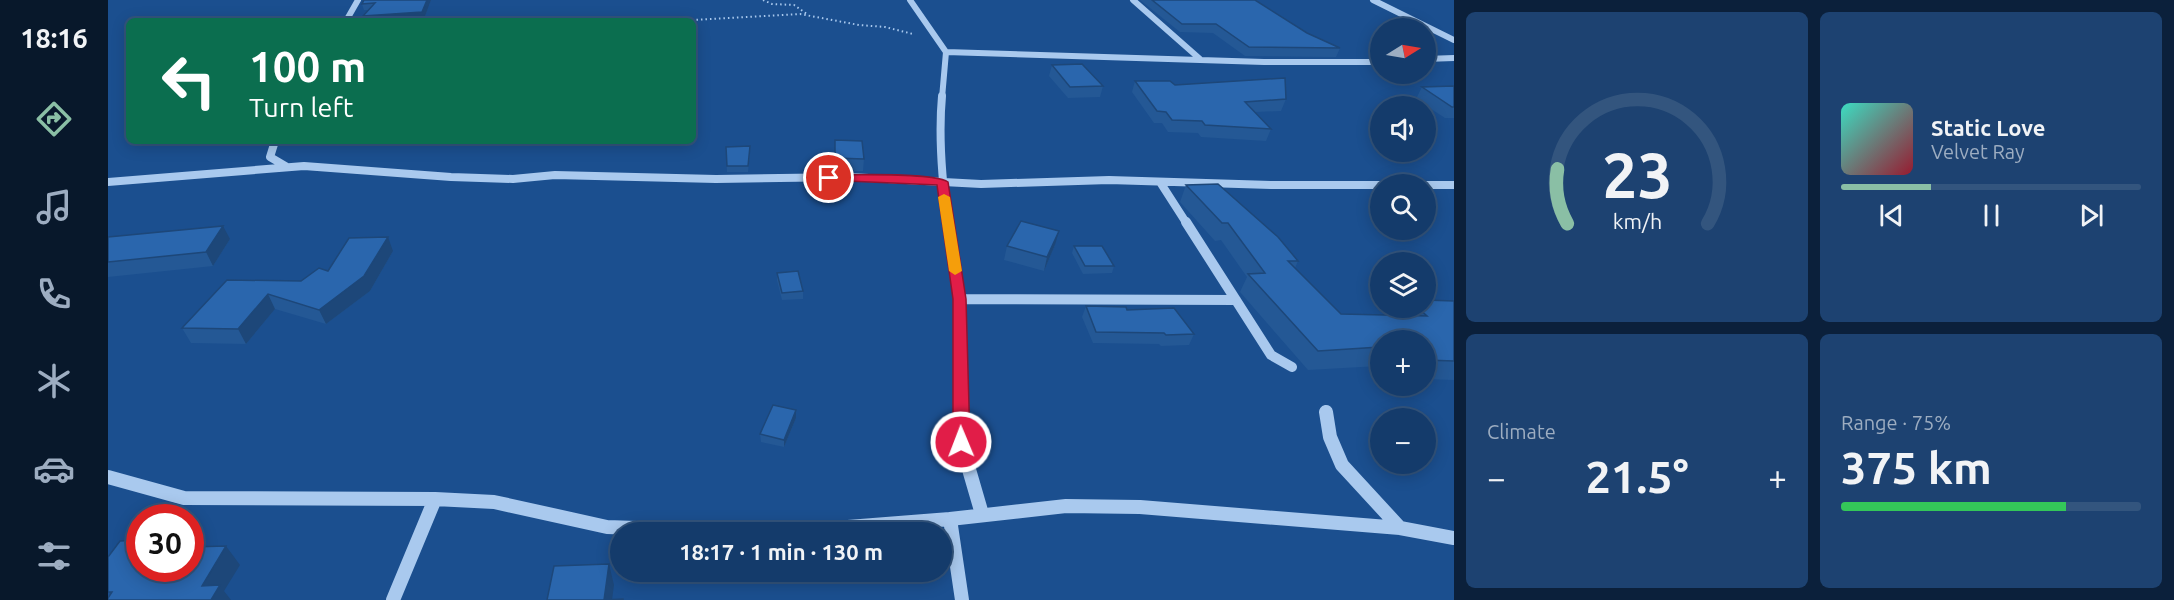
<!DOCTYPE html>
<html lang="en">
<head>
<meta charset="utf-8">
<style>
	:root { --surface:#143b6b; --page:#1d4271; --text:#f1f3f6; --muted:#9dadc1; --line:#33557e; --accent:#8abfa5 }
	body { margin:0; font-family:Ubuntu,sans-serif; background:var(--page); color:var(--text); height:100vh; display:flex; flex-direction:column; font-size:22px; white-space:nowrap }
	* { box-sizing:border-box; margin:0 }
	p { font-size:20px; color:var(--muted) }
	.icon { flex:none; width:33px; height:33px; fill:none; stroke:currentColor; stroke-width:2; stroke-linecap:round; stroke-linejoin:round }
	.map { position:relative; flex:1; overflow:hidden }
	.drawer { display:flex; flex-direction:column; gap:12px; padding:12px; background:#0b203b; width:720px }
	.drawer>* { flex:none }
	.guide { position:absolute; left:18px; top:18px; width:570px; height:126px; border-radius:9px; box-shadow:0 3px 15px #0003,0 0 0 2px var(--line); background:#0b6e4f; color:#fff; overflow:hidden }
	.needle { width:39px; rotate:79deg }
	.tools { position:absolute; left:1262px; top:18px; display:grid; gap:12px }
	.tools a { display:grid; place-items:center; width:66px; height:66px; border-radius:50%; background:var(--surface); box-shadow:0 3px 15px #0003,0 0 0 2px var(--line); font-size:30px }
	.speed { position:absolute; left:18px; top:504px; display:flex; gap:12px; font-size:30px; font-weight:700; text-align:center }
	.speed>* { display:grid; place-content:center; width:78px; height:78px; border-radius:50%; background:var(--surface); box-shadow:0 3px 15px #0003,0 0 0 2px var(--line); line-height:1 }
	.speed .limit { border:9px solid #d22; background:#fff; color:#111 }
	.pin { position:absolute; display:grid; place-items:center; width:51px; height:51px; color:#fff; margin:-26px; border:3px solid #fff; border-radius:50%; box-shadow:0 2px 6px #0007 }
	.me { position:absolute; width:66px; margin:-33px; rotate:359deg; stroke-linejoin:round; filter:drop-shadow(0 0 4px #0008) }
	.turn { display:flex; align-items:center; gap:21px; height:126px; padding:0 24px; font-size:27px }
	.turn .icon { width:78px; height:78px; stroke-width:2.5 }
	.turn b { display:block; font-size:42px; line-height:51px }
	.big { font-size:45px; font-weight:700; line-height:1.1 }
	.drawer .tile { flex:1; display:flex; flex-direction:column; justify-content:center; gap:9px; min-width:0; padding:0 21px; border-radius:9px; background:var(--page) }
	.drawer .dial { align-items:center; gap:0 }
	.dial svg { height:156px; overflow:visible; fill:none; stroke:var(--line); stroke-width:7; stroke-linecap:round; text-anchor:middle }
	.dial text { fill:var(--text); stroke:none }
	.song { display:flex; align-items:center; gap:18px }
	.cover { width:72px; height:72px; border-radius:9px; background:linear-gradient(135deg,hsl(170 70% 55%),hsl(350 70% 35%)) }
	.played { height:6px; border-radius:3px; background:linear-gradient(90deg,var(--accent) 30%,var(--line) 30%) }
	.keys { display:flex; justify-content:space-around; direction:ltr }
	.heat { display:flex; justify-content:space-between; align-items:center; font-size:33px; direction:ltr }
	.charge { height:9px; border-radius:4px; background:linear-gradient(90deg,#34c759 75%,var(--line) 0) }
	.drawer .tiles { flex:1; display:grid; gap:12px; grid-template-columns:repeat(2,1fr) }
	.trip { position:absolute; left:502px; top:522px; width:342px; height:60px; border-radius:30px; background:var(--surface); box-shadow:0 3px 15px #0003,0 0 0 2px var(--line); font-weight:700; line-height:60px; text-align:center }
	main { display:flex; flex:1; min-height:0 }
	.menu { display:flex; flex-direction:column; width:108px; justify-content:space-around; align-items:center; background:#08182b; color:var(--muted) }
	.menu .icon { width:42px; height:42px }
	.menu .current { color:var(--accent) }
	.menu b { font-size:27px; color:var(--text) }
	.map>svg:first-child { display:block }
</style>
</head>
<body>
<main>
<nav class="menu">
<b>18:16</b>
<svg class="icon current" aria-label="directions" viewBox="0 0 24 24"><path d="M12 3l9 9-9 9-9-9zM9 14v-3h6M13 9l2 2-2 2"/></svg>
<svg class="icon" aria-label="music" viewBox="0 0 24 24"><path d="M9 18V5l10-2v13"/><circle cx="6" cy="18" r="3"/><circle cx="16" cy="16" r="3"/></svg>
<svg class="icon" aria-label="phone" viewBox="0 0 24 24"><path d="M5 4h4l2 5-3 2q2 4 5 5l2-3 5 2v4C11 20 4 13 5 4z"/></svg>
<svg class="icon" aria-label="climate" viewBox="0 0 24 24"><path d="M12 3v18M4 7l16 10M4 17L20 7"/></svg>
<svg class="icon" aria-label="car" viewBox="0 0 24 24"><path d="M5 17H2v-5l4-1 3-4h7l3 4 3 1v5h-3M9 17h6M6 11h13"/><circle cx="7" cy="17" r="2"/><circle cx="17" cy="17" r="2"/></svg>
<svg class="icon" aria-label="filters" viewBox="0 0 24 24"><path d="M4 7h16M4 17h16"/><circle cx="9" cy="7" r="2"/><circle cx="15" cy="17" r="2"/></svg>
</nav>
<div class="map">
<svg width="1346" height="600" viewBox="0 0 1346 600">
	<rect width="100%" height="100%" fill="#1b4f8f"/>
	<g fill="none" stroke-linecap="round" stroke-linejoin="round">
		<path stroke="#a9c9ee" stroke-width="2" stroke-dasharray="1.5 3" stroke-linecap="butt" d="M655,0l9,4 22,1 13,9
			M566,21l126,-7 59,11 26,2 28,7"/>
		<path stroke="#a9c9ee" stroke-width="6" d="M802,0l36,52 -4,46
			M1025,0l67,59
			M1265,0l81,40
			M238,21l12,-21
			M838,52l318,10h116
			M1317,59l29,-1"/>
		<path stroke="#a9c9ee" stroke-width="8" d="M834,96c-4,43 0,85 6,128
			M167,141l-5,16 17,10
			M0,182l196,-16 147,11 62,2 42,-4 161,4 134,-2 131,7 128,-4 162,5h183
			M1052,182l27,42"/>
		<path stroke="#a9c9ee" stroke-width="10" d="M840,222l12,77 1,88
			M1078,222l85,133 21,12
			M852,299l276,1"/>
		<path stroke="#a9c9ee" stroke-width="14" d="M853,386v56l21,72
			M1218,412l4,25 12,28 58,63
			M0,477l76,21 251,1 59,3 113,25 148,5
			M842,519l12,81
			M676,532l166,-13 116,-13 74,1 260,21 54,10
			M285,600l42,-101"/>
	</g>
	<path fill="#245895" d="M256,0h67l-7,19 -35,2h-24l-2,-5 6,-6h-5l-2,-6z
		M1032,0h115l52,33 33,15 -4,9 -91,-1 -32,-23 -33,-1z
		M944,65l51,21 -3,11 -32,1 -19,-22z
		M1027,81l40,4 111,14 -5,12 -26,1 16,17 -5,12 -65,-4 -3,-4 -30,-1 -6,-9h-8l-22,-31z
		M1346,86v32h-9l-29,-19 6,-12z
		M727,140l29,19 -1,12h-28z
		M618,147l24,5 -2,20h-21z
		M1078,185l112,76 -3,7 46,46 60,2 5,-8h19l29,-7v79l-29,-1v-39h-45v27l-1,-1 -71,4 -68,-78 7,-15 -26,-37 -6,1 -35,-39z
		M0,237l122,2 -17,27 -105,11z
		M947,245l-11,26 -40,-11 3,-14z
		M966,246l40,20 -2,7 -29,1 -11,-21z
		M285,251l-23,40 -44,33 -51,-15 -29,35 -55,-1 -9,-15 146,-57z
		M669,273l26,18v8l-21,1 -5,-20z
		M978,306l41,4 67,24 -5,11 -28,1 -2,-2 -66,-1 -11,-26z
		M688,418l-12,29 -23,-5 -1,-8z"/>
	<path fill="#1d4779" d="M319,0h4l-7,19 -35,2h-24l-2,-5z
		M115,226l7,13 -17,27 -7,-14z
		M951,231l-4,14 -11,26 3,-14z
		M280,237l5,14 -23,40 -44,33 -7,-14z
		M160,294l7,15 -29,35 -8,-15z
		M688,410v8l-12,29v-7z
		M118,546l14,19 -16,26 7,9h-20l-9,-14z
		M501,564l5,21 -2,15h-8z"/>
	<path fill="#2a66ad" stroke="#1d4779" stroke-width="1.5" d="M256,0h63l-5,12 -59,4 12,-13 -13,1z
		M1044,0h103l52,33 33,15 -91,-1 -33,-23h-34z
		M974,64l21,22 -33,1 -18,-22z
		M1177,78l1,21 -41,3 26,27 -66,-4 -3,-4 -30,-1 -6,-8 -9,-1 -22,-30h35l5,4z
		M1346,86v21h-2l-30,-20z
		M727,140l27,1 2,18 -29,-1z
		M642,146l-2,20h-21l-1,-19z
		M1110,184l60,53 20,24h-10l53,53 86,2 -9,-8h7v-8l29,1v60l-29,-1v-20h-45v7l-62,4 -70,-77 17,-1 -37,-50h-6l-36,-38z
		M913,221l38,10 -12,26 -40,-11z
		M115,226l-17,26 -98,10v-25z
		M280,237l-24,39 -45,34 -51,-16 -30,35 -56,-1 45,-48 74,1 18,-13 9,3 21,-33z
		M966,246h28l12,20h-29z
		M690,271l5,20 -21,2 -5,-20z
		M978,306l40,1 1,3 47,-2 20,26 -28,1 -2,-2 -68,-1z
		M665,405l23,5 -12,30 -24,-6z
		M32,540v28h50v-21l36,-1 -24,40 18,-1 -9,15h-103v-2l4,-6h-4v-35l12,-16z
		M501,564l-5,36 19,-1v1h-76l7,-34z"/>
	<path fill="#e11d48" stroke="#92132f" stroke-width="1.5" d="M721,175c21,0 105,-3 119,7l18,117 4,143 -3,5 -6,2 -6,-2 -2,-5v-143l-16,-114 -112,-5 -2,-2z"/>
	<path fill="#f59e0b" d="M836,194l6,3 12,74 -7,4 -6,-4 -11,-74z"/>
</svg>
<div class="tools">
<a><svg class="needle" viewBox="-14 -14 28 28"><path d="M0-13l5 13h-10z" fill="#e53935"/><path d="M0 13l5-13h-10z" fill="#9dadc1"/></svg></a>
<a><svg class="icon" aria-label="sound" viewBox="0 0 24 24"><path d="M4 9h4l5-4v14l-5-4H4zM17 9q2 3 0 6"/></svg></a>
<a><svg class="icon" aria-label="search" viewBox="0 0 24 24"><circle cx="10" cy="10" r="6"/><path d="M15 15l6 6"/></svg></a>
<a><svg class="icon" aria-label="layers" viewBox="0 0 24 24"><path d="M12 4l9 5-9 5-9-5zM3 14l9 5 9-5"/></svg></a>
<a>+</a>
<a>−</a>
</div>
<div class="speed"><div class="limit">30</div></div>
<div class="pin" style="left:721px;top:178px;background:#d93025"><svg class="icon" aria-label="arrive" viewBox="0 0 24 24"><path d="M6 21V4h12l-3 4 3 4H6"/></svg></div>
<svg class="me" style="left:853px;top:442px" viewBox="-20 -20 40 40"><circle r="17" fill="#e11d48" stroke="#fff" stroke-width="3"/><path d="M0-11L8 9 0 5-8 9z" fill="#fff"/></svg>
<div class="trip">18:17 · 1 min · 130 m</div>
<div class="guide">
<div class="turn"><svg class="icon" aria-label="left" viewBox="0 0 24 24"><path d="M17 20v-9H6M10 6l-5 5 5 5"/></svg><div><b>100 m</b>Turn left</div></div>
</div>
</div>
<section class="drawer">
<div class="tiles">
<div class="tile dial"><svg viewBox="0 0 100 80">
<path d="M14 69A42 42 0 1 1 86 69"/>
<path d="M14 69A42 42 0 0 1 9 41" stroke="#8abfa5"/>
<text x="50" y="56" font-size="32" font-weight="700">23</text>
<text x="50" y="72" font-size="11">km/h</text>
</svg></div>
<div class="tile">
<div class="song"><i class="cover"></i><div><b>Static Love</b><p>Velvet Ray</p></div></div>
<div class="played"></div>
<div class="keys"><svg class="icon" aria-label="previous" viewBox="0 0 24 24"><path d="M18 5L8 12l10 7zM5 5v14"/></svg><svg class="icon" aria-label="pause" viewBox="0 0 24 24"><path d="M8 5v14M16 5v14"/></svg><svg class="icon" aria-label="next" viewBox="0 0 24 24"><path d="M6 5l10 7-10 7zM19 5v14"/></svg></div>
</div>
<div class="tile"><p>Climate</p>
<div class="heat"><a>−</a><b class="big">21.5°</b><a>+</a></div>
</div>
<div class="tile"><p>Range · 75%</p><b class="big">375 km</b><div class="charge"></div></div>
</div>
</section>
</main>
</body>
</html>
